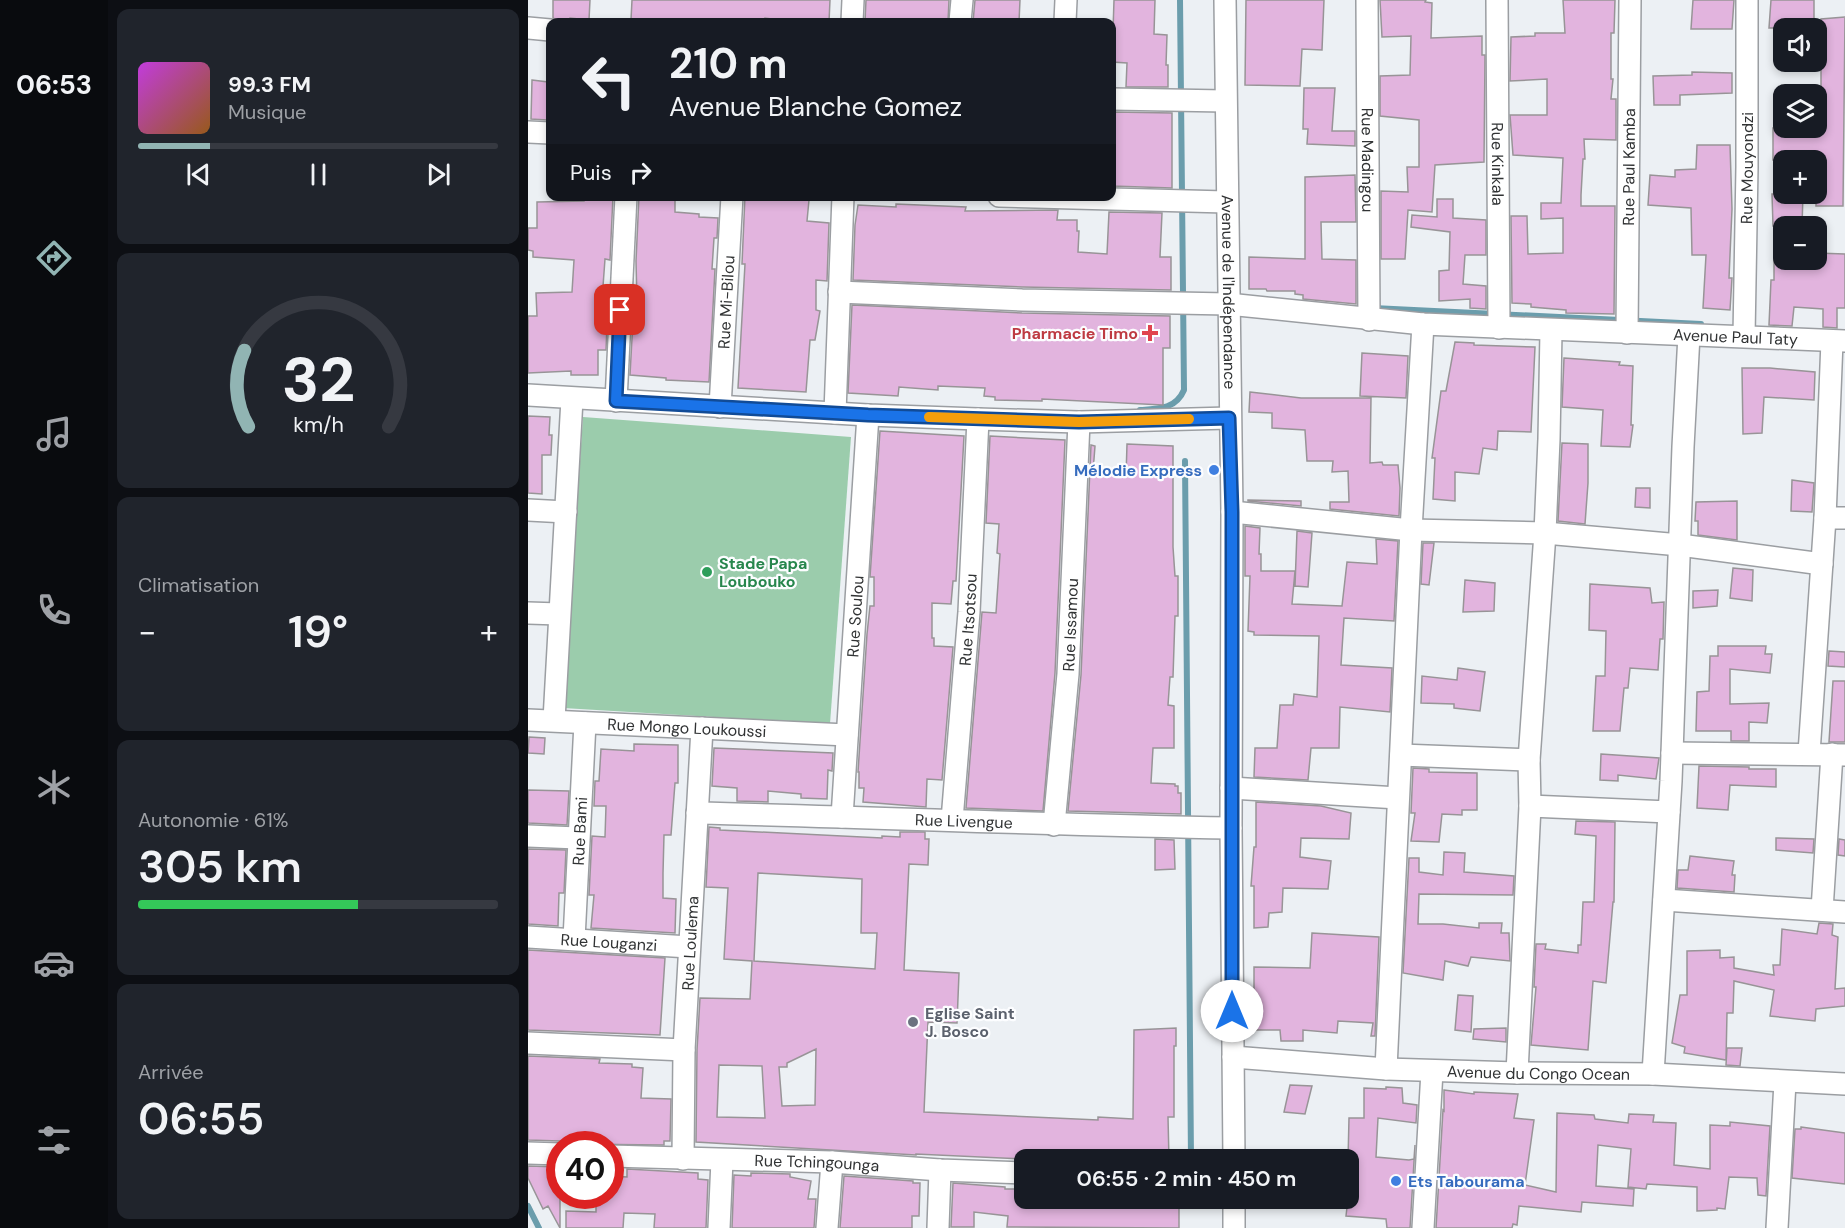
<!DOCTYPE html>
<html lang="fr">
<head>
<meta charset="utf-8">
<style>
	:root { --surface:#171b24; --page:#20242c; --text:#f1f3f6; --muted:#9ea1a6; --line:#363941; --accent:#91b4b3 }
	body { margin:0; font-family:"DM Sans",sans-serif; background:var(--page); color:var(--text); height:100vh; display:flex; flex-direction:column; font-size:22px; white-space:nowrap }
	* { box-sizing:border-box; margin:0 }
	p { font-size:20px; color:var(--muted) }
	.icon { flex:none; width:33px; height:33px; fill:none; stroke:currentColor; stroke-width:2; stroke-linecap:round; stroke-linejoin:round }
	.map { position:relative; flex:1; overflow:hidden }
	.details { display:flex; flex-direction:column; gap:9px; padding:9px; background:#0d0f14; width:420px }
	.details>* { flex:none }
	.guide { position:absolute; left:18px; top:18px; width:570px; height:183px; border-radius:12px; box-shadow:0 3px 9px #0003; background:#171b24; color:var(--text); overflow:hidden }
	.controls { position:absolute; left:1245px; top:18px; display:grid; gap:12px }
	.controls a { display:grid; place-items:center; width:54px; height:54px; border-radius:12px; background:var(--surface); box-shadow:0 3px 9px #0003; font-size:30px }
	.speed { position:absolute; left:18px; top:1131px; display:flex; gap:12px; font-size:30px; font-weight:700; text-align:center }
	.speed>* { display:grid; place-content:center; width:78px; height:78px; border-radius:50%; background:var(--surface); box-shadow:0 3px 9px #0003; line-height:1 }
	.speed .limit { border:9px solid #d22; background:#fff; color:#111 }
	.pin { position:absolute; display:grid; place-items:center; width:51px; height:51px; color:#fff; margin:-26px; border-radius:12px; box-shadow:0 3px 9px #0006 }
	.me { position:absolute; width:66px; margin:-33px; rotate:0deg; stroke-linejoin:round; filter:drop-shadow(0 0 4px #0008) }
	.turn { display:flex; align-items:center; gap:21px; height:126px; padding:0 24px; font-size:27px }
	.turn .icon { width:78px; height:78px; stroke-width:2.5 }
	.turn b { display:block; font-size:42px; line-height:51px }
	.then { display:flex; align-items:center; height:57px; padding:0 24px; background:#0003; gap:12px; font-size:22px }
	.big { font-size:45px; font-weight:600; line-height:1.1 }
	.details .card { flex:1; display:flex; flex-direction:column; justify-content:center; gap:9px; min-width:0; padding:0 21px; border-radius:12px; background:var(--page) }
	.details .dial { align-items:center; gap:0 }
	.dial svg { height:156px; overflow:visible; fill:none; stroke:var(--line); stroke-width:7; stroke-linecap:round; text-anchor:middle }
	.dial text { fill:var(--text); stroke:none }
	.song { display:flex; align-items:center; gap:18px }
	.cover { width:72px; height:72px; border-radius:9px; background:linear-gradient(135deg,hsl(290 70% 55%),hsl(30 70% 35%)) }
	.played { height:6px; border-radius:3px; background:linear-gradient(90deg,var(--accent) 20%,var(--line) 20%) }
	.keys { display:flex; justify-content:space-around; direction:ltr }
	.heat { display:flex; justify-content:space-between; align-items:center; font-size:33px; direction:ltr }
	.charge { height:9px; border-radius:4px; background:linear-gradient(90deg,#34c759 61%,var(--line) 0) }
	.trip { position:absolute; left:486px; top:1149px; width:345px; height:60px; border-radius:12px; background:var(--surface); box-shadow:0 3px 9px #0003; font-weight:600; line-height:60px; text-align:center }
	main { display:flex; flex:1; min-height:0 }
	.dock { display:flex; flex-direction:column; width:108px; justify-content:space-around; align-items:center; background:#090b0e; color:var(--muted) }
	.dock .icon { width:42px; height:42px }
	.dock .active { color:var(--accent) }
	.dock b { font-size:27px; color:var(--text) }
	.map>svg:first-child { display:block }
</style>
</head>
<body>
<main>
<nav class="dock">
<b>06:53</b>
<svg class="icon active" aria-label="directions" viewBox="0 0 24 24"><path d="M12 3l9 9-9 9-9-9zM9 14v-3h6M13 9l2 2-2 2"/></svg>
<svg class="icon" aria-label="music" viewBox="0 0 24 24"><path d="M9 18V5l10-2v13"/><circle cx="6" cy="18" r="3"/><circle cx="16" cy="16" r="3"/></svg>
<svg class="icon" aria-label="phone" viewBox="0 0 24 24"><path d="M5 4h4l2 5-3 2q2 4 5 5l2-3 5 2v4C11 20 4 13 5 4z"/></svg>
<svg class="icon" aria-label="climate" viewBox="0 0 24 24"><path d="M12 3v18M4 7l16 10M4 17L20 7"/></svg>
<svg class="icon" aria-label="car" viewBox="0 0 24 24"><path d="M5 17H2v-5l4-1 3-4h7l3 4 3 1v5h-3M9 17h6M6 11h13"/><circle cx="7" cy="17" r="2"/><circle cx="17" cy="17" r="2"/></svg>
<svg class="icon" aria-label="filters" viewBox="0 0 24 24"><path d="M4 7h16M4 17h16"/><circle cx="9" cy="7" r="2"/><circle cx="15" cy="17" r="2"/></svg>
</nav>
<section class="details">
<div class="card">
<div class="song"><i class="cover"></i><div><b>99.3 FM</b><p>Musique</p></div></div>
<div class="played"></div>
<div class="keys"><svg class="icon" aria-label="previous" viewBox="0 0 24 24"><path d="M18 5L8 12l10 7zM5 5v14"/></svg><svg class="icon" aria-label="pause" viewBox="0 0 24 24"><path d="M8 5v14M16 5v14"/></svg><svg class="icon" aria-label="next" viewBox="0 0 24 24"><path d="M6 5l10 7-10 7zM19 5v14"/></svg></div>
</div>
<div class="card dial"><svg viewBox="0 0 100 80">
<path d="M14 69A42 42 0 1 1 86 69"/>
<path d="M14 69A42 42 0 0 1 12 30" stroke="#91b4b3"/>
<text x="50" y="56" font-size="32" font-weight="700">32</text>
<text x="50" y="72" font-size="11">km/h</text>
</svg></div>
<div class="card"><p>Climatisation</p>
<div class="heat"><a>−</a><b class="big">19°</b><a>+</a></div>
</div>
<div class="card"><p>Autonomie · 61%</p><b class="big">305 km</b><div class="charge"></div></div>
<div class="card"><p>Arrivée</p><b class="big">06:55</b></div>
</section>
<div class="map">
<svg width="1317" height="1228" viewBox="0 0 1317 1228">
	<rect width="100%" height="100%" fill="#ecf0f4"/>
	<path fill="#9bccac" d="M55,417l268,20 -21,287 -267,-16z"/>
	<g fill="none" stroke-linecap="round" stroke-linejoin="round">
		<path stroke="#6b9dac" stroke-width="6" d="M845,308l328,16
			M612,410c19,-1 36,-1 44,-20l-4,-390
			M657,461l6,699
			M0,1206l11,22"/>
	</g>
	<path fill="#e2b4de" stroke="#989497" stroke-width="1.5" fill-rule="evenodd" d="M25,0h37l-1,20 -19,-2 -1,4h-9l-7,-4z
		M104,0h198l-1,22h-34l-30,-4v4h-132v-2h-2z
		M338,0h83l-1,22h-83z
		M447,0h45l-1,22 -42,-2v2h-4z
		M586,0h41l-1,34 13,1 -1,30h2v22h-42l1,-24 -15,-1z
		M718,0h78l-2,50 -20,-1 -2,37 -55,-1z
		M852,0h46l-1,2 7,1 -1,35 51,-2v19h3l-1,107 -49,3 -3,47 -24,-2 -3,49h-24v-68l27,1 -1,-25h12v-47l-39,-4v-40l30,-1 1,-39 -29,1z
		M1035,0h52l-1,33h-3v46h2l-2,20h5v41l-32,-1 1,20h-2l-2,36v11h34l-1,108 -48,-1v-3l-35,-3v-3l-19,-1 -1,-87h16l1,38 35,-1v-35l-22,1v-16h20l2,-45 -50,-3 -3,-40h37v-36l-37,2 1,-44 24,-1v-3h30z
		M1165,0h41l-2,29h-41z
		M1243,0h43v28h-45z
		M1317,17l-2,189h-27v-46h-43v-32h43v-11h5v-98z
		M1164,72l40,1v20l-52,2v10h-26l-1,-29 39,-1z
		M4,80l16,2 -1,38 -16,-1z
		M776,88h31l-3,43h23v15l-48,-2 1,-15h-5z
		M585,112l59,1v75l-60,-2z
		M1169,145h33l2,64 -3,69h3l-2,32 -27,-2 3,-53h-14l-1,-47 -43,-3 2,-30 25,2v-7l21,-1z
		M827,175l1,47h-35l1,37 34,1v44l-53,-5v-4l-8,-1v-3h-28l-1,-2h-17v-32l56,2v-82z
		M1244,194h31l-1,32h-29z
		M56,196h29l-3,64 -5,-1 -3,41 6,1 -2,49h-8v25h-27v-4l-43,2v-57h9l-1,-23 36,-1 2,-32 -41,-3v-6l-5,-1v-22h9v-26l47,-1z
		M111,196h36v16l24,2v3l19,1 -1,20h-3l-2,31h3l-6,113 -43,-2v-2l-36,-3 4,-73h3l-1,-41z
		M217,196h43v3l21,1 -2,21 22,2 -2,58 -11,-1v30l4,1 -5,29h-5l-4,52 -68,-4 7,-124h-3z
		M909,199h16v19l33,2v35h-21l-2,29 23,2v23l-16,-1v-9l-31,2v-30l10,-1 1,-38 -39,-5 1,-12 25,2z
		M368,204l70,3 -1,4 93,-1 -1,10h20v11h2l-1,21 29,2 2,-42 53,1 -2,44h11v33l-149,-3 -169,-7 2,-55 3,-20 38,2z
		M1288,253l29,1v54h-8v20l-14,-1v-18l-29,-2 -2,19 -23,-1 2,-45h3v-20h42z
		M324,305l170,8 148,3v32h-7v57l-121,-6v2l-47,-1v-3l-11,-1 1,-8 -47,-2v4l-39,-3 -1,9 -50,-3z
		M927,342l19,1v2l61,2 -4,85 -33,-1 -1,19 -14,-2 -4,26 -24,-2v29l-22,-2 2,-41h-3l9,-67h5z
		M834,353l46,3 -2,42 -46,-2z
		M1036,358l56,4 -1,3 14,1 -2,59h2l-3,22 -29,-1 2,-36 -41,-3z
		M1214,368h28l45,4 -1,28 -50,-3 -2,36 -19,1z
		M722,392l51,6h70l-1,65 12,-1 1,3h15l2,23 -1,28 -69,-7v-7h19l-1,-31 -16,1 1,-11h-26l-2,-31 -33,-2v-15l-23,-1z
		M0,416l22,1 -1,18h3l-1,20h-9v39l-14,-1z
		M352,431l84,5 -8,145h-3l-2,23 -19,-1v35h2v8l19,1 -11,133 -15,-1 -1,28 -63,-5 1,-14h-5v-16h-1l9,-138 3,-28h4v-29h-4z
		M462,436l75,4 -10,233 -12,138 -77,-3 16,-196 14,1 4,-59 -3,-1 2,-29 -13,-1z
		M1034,443l26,1v39l-3,41 -27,-3z
		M599,444l46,2v101l2,29h3v40h-3l-2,61h-3l-2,28 6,1v42h-21l-2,35 24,1v2h3v7h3v21l-113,-3 13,-136 10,-230 4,1 -2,26 33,5z
		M1264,480l22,3 -2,29 -21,-1z
		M1108,488h14v20l-15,-1z
		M720,500l53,1v5l-53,-5z
		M1209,501v39l-39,-5v-14h-3l1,-19z
		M717,526l15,2 -1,26h2v17h34l-3,33 50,2 5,-44 30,2 -1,-25 22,2 -4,80 -50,-3 -3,47 51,3 -2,44 -50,-5 -1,41h-28l-3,32 -54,-3 1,-29h22l3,-43h13l1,-11 23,3 2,-61 -65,-1v-3l-6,-1 2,-55h-5z
		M769,531l15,2 -4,54 -13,-1z
		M895,543h11l-5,42 -8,-1z
		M1205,568l20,2 -1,31 -22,-3z
		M937,580l30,3 -1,28 -31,1z
		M1062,584l60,4 2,15 12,-1 -1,37h-3l-2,31 -28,-2 -2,20h-4l-4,43h-27l3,-55h9l1,-45 -17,-1z
		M1190,590l-1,16 -24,2v-17z
		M1190,646h48l-1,8h7l-2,19 -40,-4v35l39,-1 -2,20 -18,-1v19h-18v-10h-35l1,-39 12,-1 1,-35h8z
		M1301,651l16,1v15l-17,-1z
		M930,668l27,4 -5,39 -26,-3v-4l-33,-1 1,-27 35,4z
		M1305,681h12v61h-16z
		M1,737l16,1 -1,16 -16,-1z
		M106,744l44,1v38h-3l-4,52h-7l-1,38v25l13,1 -1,34 -84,-5 3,-33h-5l3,-59 13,1 1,-31h-12l1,-25h4l2,-32 33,2z
		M186,748l119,5 -1,18 -4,-1 -1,29 -26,-1v-4l-33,-3v11l-31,-1v-13l-25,-2z
		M1073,754l58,4 -3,21 -38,-4v6l-18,-1z
		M1171,766l50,1v2h27v18l-46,-2 -2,25 -31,-2z
		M885,768l16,1v3l48,1v37h-15v5l-20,-1 -3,28 -28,-1 4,-28h-4z
		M0,790l41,1 -2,34 -39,-2z
		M728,802l65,4 30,7 -2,26 -48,-1 -1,19 31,4 -3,28 -45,-1 -1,24 -13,1 -1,14 -14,1v-42h-3l3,-39h2z
		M1048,821l39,1 -1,80h-1l-7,81 -13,-2 -5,69 -57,-5 5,-58h-2l2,-43h10l-1,5 33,4v-8h3l2,-43h11l2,-66 -21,-2z
		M181,827l11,1v2l162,8v-2l18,1v-5h25v7h4l-1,26 -19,-1 -5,106 55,3 -2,50 -29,-1 -4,90 174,8v-3l35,2 1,-89 42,-2v18h-2v71h-6l1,43h-124l-129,-6v1l-220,-13 1,-92 3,-52 50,1 2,-38 -28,-2 4,-71 -22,-1zM230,873l104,6 -1,54h16l-2,36 -121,-8zM288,1049l-1,56 -33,1 -3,-39h8v-4zM191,1065l43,1 3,52 -48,-1z
		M1248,838l38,1 -1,14 -37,-3z
		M627,839l19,1 1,29 -20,1z
		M1311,839l6,1v16l-7,-1z
		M0,849l38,1 -2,43h-5l-1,33 -30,-2z
		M916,852l21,1 -1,19 50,4 -1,19 -94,-1 -1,30h25l36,4v-5h23l-1,10h8l1,28 -39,-4 -3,9 -23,-5 -2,19 -40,-7 6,-115h10v14l24,3z
		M1162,856l44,5 -2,14h3l-1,17 -57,-4 1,-18h10z
		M1291,923l14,1 -1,11 6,2 -3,52 10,-1v18l-29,3 -1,12 -45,-5 4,-26 -40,-9 -1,32h-6l-1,47 -42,-7 1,-6 -13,-4 8,-48h7v-44l33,-1v8l14,-1v11l40,7 -1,-10h7l2,-36 35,5z
		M784,933l67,4 -4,99h-4l2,-13 -35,-2 -1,12 -34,-3v11h-22l-1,-11h-26v-63l56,1z
		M0,950l137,8 -5,77 -132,-5z
		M930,995l15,1 -2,36 -16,-2z
		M978,1028v14l-33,-3 1,-10z
		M1199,1048h15l-2,18 -14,-1z
		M0,1056l72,3 -1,4 33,1v3l11,1 -2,30 30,1 -1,42h-6v4l-96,-1 -8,-3 -32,-1z
		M762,1085l22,1 -7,28 -21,-2z
		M858,1087l16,1 1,15 14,2 -1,18 -38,-5 -2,39 33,3 5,-1 1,-14 -5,83h-23l-1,-9 -40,-3 5,-44h-3v-12l1,-42h15v-30l22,1z
		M916,1090l30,4v-2l44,2 -4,24 20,2 -9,65 31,7 1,-79 37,2 1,4 33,4 1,-9 25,1 -1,7 23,1 -2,42 36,4v-44l20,1v-4l40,4 -4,70 -8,-1 -1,-17 -28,-1 -4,32 -8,-1v2l-20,1v-24l-50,-3 -1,5 -18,-2 3,-38 -33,-4 -2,41 38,3 -1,17 -51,-4 -1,10 -62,-6 -2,19 -4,-1 -1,4h-76l7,-118 1,1z
		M1273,1127l44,6v51l-53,-6 3,-49h6z
		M0,1166l32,1v61l-12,-22 -5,3 -15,-31z
		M99,1169l71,4v6l10,1 -2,48h-52l1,-14 -31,-1 -1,15h-57v-17l30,1v-16h14v-20l17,1z
		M223,1173l39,1v3l21,4 -3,18h8l-2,29h-82l2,-53 17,1z
		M316,1176l69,5v2h7l-1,33h-7v12h-72z
		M425,1183l52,4v2h19v9h155v30l-172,-1 1,-11 -34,-4v15h-23z"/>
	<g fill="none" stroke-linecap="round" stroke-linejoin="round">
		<defs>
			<g id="minor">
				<path id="s1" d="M697,0l7,512 -1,316 3,332"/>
				<path id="s2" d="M839,0l2,320"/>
				<path id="s3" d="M969,0l2,328"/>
				<path d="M324,22l1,-22"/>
				<path d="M432,22l2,-22"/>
				<path d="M537,22l1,-22"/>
				<path d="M0,28l22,2"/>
				<path d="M584,99l113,2"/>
				<path d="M0,132l22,1"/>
				<path d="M471,196l227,6"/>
				<path id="s4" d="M311,292l183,8 206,4 195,20 422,17"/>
				<path id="s5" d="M1099,333l3,-333"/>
				<path id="s6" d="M1216,336l3,-169v-167"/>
				<path d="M0,395l340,20 110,4 101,3 150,-4"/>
				<path d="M88,401l10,-205"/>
				<path id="s7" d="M192,407l12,-211"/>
				<path d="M307,413l8,-217"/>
				<path d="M0,510l38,2"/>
				<path d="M704,512l179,18 134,3 68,6 67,6 142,19"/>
				<path d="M1297,518h20"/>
				<path d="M0,613l31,1"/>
				<path id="s8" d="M0,720l319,15"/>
				<path d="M26,720l18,-321"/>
				<path d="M1144,753l173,2"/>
				<path d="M1281,753l16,-235 7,-177"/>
				<path d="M873,755l128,5"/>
				<path d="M703,788l167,10"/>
				<path d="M1002,806l139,6"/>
				<path id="s9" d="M169,813c178,4 356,12 534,15"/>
				<path id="s10" d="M314,817l26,-402"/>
				<path id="s11" d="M424,820l17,-208 9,-193"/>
				<path id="s12" d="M526,825l14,-151 11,-252"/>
				<path d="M0,836l50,2"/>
				<path d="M1136,900l181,12"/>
				<path d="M1294,910l10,-156"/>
				<path id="s13" d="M0,937l161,10"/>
				<path id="s14" d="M46,939l11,-216"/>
				<path d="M0,1043l156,7"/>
				<path id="s15" d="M705,1057l153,12 131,4 136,1 192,10"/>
				<path d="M858,1069l25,-539 12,-206"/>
				<path d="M989,1073l13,-267 -1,-46 16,-227 4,-94 2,-108"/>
				<path d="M1125,1074l18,-293 12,-334 6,-112"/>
				<path d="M0,1153l32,1"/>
				<path id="s16" d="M82,1156l222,6 108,8 84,3"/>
				<path id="s17" d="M155,1159l1,-109 18,-322"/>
				<path d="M191,1228l3,-68"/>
				<path d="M299,1228l5,-66"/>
				<path d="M410,1228l2,-58"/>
				<path d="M706,1228v-30"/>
				<path d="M895,1228l9,-157"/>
				<path d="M1249,1228l8,-146"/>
			</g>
		</defs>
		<use href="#minor" stroke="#9b9ea2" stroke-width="24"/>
		<use href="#minor" stroke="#fff" stroke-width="21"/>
	</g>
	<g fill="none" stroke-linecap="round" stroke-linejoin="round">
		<defs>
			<path id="route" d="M92,310l-4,91 252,14 211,7 150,-4 3,94v499"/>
		</defs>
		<use href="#route" stroke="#114b97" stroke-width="15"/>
		<use href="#route" stroke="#1a73e8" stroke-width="10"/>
		<path stroke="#f59e0b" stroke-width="10" d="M401,417l150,5 110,-3"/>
	</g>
	<path fill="#e0444e" stroke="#fcfdff" stroke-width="2" d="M619 324h6v6h6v6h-6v6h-6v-6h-6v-6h6z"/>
	<g fill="#3f7fe0" stroke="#fcfdff" stroke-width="2">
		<circle cx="686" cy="470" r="6"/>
		<circle cx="868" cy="1181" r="6"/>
	</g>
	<circle fill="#2e9e5b" stroke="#fcfdff" stroke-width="2" cx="179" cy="572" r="6"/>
	<circle fill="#6b7280" stroke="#fcfdff" stroke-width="2" cx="385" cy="1022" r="6"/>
	<g text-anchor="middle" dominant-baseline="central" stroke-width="4.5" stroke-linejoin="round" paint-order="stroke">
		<g font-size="16" fill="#313334" stroke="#fcfdff">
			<text stroke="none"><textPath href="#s2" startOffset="160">Rue Madingou</textPath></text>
			<text stroke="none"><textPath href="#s3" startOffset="164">Rue Kinkala</textPath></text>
			<text stroke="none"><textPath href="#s5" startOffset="166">Rue Paul Kamba</textPath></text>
			<text stroke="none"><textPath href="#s6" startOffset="168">Rue Mouyondzi</textPath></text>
			<text stroke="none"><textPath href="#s1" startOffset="292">Avenue de l'Indépendance</textPath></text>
			<text stroke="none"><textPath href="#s7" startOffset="105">Rue Mi-Bilou</textPath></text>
			<text stroke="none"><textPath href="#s4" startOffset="898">Avenue Paul Taty</textPath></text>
			<text stroke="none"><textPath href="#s10" startOffset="201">Rue Soulou</textPath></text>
			<text stroke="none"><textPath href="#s11" startOffset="201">Rue Itsotsou</textPath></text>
			<text stroke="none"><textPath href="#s12" startOffset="201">Rue Issamou</textPath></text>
			<text stroke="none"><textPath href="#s8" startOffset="159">Rue Mongo Loukoussi</textPath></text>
			<text stroke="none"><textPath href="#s9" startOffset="267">Rue Livengue</textPath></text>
			<text stroke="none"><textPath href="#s14" startOffset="108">Rue Bami</textPath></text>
			<text stroke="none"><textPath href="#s13" startOffset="81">Rue Louganzi</textPath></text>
			<text stroke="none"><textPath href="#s17" startOffset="216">Rue Loulema</textPath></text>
			<text stroke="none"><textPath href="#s15" startOffset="306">Avenue du Congo Ocean</textPath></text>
			<text stroke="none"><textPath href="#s16" startOffset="207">Rue Tchingounga</textPath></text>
		</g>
		<g font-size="16" font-weight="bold" fill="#be3a42" stroke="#fcfdff" text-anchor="end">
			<text x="610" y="333">Pharmacie Timo</text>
		</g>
		<g font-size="16" font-weight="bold" fill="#366cbe" stroke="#fcfdff" text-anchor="end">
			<text x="674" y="470">Mélodie Express</text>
			<text x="880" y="1181" text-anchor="start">Ets Tabourama</text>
		</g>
		<g font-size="16" font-weight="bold" fill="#27864d" stroke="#fcfdff" text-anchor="start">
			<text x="191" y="563">Stade Papa<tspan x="191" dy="18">Loubouko</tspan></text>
		</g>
		<g font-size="16" font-weight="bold" fill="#5b616d" stroke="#fcfdff" text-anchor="start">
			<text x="397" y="1013">Eglise Saint<tspan x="397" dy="18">J. Bosco</tspan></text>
		</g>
	</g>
</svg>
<div class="controls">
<a><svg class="icon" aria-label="sound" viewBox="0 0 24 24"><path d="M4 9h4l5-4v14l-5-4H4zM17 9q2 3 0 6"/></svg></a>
<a><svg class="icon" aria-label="layers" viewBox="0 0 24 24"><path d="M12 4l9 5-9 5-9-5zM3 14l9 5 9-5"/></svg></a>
<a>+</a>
<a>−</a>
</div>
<div class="speed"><div class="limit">40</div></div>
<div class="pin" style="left:92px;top:310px;background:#d93025"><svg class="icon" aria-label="arrive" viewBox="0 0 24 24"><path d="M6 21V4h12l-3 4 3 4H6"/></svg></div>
<svg class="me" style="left:704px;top:1011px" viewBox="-20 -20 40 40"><circle r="19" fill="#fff"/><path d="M0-13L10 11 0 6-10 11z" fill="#1a73e8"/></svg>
<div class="trip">06:55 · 2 min · 450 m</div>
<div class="guide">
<div class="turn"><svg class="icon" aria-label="left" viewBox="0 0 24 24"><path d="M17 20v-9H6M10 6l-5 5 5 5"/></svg><div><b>210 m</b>Avenue Blanche Gomez</div></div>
<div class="then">Puis<svg class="icon" aria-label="right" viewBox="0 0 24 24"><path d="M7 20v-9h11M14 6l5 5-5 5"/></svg></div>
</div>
</div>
</main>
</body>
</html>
